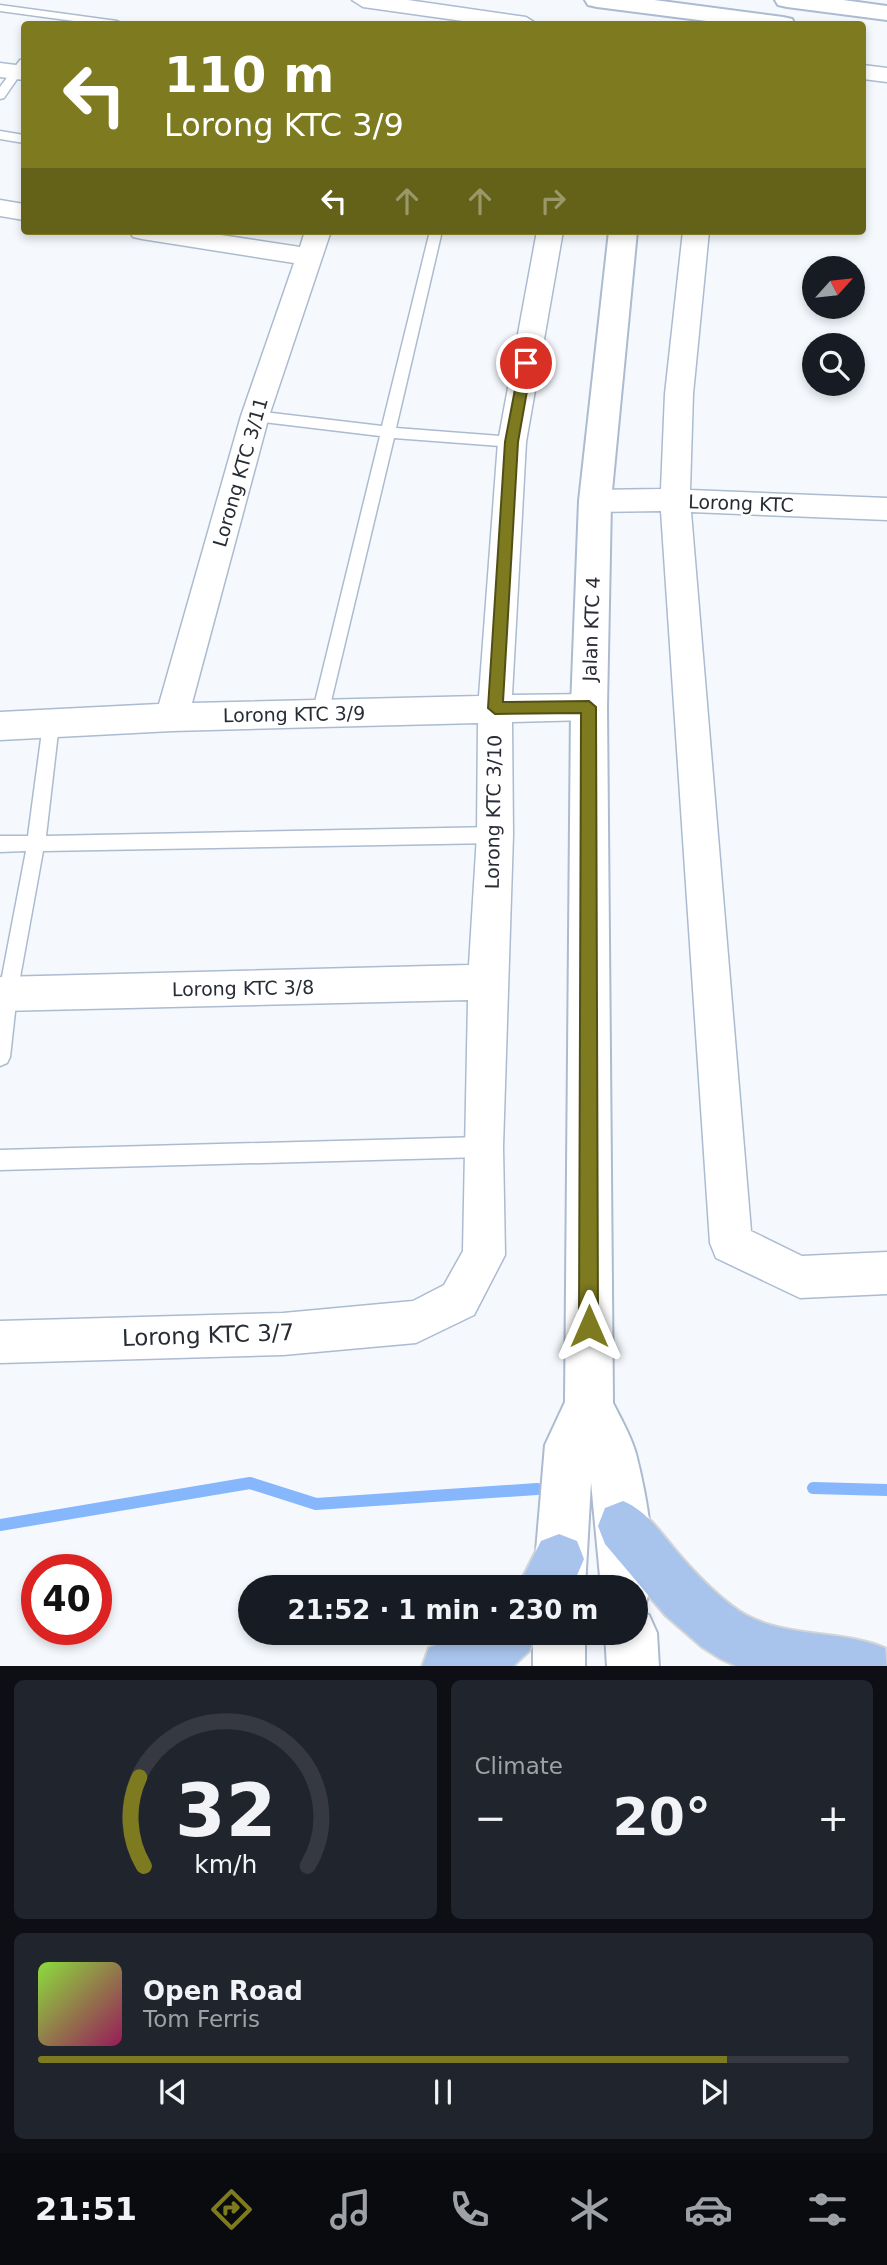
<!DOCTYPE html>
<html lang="en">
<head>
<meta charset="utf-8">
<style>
	:root { --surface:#171b24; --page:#20242c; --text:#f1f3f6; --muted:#9ea1a6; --line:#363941; --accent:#7d7a20 }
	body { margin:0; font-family:"DejaVu Sans",sans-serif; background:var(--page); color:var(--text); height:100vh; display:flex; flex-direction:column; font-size:26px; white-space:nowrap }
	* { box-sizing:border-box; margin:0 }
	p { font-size:23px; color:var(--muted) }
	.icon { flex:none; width:38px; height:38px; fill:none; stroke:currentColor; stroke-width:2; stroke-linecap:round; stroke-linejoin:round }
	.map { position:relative; height:1666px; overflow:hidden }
	.details { display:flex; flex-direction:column; gap:14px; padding:14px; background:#0d0f14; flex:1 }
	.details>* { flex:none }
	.guide { position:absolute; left:21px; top:21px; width:845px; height:214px; border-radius:7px; box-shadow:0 4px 10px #0003; background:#7d7a20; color:#fff; overflow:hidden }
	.needle { width:46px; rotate:63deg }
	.tools { position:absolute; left:802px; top:256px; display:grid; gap:14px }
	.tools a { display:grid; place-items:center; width:63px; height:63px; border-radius:50%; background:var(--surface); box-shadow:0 4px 10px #0003; font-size:35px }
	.speed { position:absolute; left:21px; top:1554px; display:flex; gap:14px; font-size:35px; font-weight:700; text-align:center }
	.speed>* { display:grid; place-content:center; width:91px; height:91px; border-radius:50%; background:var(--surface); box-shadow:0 4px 10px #0003; line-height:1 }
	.speed .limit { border:10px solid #d22; background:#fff; color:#111 }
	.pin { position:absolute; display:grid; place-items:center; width:60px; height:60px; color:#fff; margin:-30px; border:4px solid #fff; border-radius:50%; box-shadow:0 2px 7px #0007 }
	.me { position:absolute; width:77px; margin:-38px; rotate:0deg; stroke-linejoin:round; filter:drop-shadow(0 0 5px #0008) }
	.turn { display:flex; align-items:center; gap:24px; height:147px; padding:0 28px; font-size:32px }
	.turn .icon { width:91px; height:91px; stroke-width:2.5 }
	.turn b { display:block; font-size:49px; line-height:60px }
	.lanes { display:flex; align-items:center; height:66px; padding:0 28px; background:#0003; justify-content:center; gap:35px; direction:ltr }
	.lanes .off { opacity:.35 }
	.big { font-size:52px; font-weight:700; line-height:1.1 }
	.details .widget { flex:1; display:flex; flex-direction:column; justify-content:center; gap:10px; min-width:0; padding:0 24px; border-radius:10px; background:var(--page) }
	.details .dial { align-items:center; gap:0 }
	.dial svg { height:182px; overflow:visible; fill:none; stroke:var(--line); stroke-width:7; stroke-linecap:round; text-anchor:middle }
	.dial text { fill:var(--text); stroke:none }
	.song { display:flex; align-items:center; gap:21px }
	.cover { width:84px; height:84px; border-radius:10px; background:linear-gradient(135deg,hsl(90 70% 55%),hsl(330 70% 35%)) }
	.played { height:7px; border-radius:4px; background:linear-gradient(90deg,var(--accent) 85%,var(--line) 85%) }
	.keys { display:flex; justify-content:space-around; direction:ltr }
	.heat { display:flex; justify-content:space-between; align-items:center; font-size:38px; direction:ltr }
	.details .tiles { flex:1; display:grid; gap:14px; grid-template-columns:1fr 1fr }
	.widget:last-child { grid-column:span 2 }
	.trip { position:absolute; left:238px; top:1575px; width:410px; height:70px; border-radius:35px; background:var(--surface); box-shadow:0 4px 10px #0003; font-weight:700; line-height:70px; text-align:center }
	.menu { display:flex; height:112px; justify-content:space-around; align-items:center; background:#090b0e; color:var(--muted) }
	.menu .icon { width:49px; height:49px }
	.menu .on { color:var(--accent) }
	.menu b { font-size:32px; color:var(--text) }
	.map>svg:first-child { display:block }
</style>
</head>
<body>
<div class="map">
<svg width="887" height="1667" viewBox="0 0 887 1667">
	<rect width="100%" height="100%" fill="#f5f9fd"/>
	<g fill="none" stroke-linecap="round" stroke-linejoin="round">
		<path stroke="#86b7fd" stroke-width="12" d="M813,1488l74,2
			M0,1525l250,-42 66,21 221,-15"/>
		<defs>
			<path id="service" d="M0,5l117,16 6,3h-27l-96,-13z
				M24,59v10l-20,29 -4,1v-12l20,-27z
				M0,131l24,4v8l-24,-4z
				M430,231h12l-46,197 116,9 7,5 -7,5 -118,-9 -66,276 -8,7 -8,-7 68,-278 -125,-15 -7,-5 7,-5 127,15z
				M51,717l8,7 -13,112 449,-9 6,3 3,5 -3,5 -6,3 -452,8 -26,143 -7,63 -3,6 -7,3v-79l26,-136 -26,1v-16h28l15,-112z
				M483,1137l7,3 3,7 -3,7 -7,3 -483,13v-20z"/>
			<path id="minor" d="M352,0h56l118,17 11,7h-53l-121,-17z
				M0,63l24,3v14l-24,-3z
				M863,65l24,3v14l-24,-3z
				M0,200l24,4v16l-24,-4z
				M129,231h65l106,16 5,-16h26l-62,185 -77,287 287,-7 19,-254 39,-211h26l-37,211 -14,253 77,-1 12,4 5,9 -5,9 -12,4 -77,2 1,113 -10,312 2,108 -31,60 -58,28 -133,12 -283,8v-42l283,-8 130,-12 31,-16 19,-34 5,-251 -468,11v-34l469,-12 8,-130 1,-112 -306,8 -172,9v-28l159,-8 82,-288 53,-153 -152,-24 -9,-2z
				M683,231h26l-16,163 -3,96 197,8v22l-196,-8 60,719 51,25 85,-4v42l-87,4 -84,-40 -6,-15 -49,-732 -66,1 -11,-3 -4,-8 4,-8 11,-3 66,-1 4,-95z"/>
			<path id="tertiary" d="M585,0h69l129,17 9,2 3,5h-65l-133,-17 -9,-2z
				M775,0h68l44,6v14l-100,-13 -9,-2z
				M609,231h28l-26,270 -4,206 6,696c8,16 18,33 23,51 10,39 25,114 9,151l-9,4 13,6 8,18 2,34h-52l-2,-34h30v-46h-34l-10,-105 -6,105h-52l12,-142 20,-43 6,-695 8,-206z
				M533,1633h52v34h-52z"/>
			<path id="primary" d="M623,1501c24,10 37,31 54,51 18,21 39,43 62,59 43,28 100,18 146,37l2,19h-148l-18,-8 -19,-12 -37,-32 -60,-71 -7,-18 7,-18z
				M559,1534l18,7 7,18 -12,28h-54l23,-46z
				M467,1633h70l-8,18 -17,16h-90l7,-19z"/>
		</defs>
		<use href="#service" stroke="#acbbd0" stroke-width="3"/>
		<use href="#minor" stroke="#acbbd0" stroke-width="3"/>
		<use href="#tertiary" stroke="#acbbd0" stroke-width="4"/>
		<use href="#primary" stroke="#d4d5d7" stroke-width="4"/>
		<use href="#service" fill="#fff" fill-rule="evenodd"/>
		<use href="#minor" fill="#fff" fill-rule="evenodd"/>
		<use href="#tertiary" fill="#fff" fill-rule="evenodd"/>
		<use href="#primary" fill="#a8c4ec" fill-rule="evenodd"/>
	</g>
	<path fill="#7d7a20" stroke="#514f15" stroke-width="2" d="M526,358l6,5 -14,79 -15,260 86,-1 7,6 2,619 -3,7 -6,3 -7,-3 -3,-7 2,-613 -86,1 -7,-6 17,-266 15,-79z"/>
	<g text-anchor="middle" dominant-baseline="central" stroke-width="5" stroke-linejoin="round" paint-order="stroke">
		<g font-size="19" fill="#272c35" stroke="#fff">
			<text transform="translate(240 472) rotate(-74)">Lorong KTC 3/11</text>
			<text transform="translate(741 503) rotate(2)">Lorong KTC</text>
			<text transform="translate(591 629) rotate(-88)">Jalan KTC 4</text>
			<text transform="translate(294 714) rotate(-1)">Lorong KTC 3/9</text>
			<text transform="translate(493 812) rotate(-89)">Lorong KTC 3/10</text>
			<text transform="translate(243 988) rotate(-1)">Lorong KTC 3/8</text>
		</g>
		<g font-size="23" fill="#272c35" stroke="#fff">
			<text transform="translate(208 1335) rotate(-2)">Lorong KTC 3/7</text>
		</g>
	</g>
</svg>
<div class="tools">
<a><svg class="needle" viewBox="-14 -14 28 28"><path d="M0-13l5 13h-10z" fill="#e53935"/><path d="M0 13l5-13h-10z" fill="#9ea1a6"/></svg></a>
<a><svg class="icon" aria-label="search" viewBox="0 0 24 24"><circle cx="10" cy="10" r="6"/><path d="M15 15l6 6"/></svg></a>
</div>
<div class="speed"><div class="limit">40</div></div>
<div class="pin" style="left:526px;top:363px;background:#d93025"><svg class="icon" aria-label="arrive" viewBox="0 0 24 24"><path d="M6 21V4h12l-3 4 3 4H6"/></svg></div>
<svg class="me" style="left:589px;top:1326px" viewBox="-20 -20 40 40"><path d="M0-17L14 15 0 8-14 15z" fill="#7d7a20" stroke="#fff" stroke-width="4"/></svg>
<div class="trip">21:52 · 1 min · 230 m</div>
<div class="guide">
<div class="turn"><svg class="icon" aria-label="left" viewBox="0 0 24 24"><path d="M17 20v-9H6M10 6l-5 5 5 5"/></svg><div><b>110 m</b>Lorong KTC 3/9</div></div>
<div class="lanes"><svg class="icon" aria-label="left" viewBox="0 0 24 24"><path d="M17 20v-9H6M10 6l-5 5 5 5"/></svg><svg class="icon off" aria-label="ahead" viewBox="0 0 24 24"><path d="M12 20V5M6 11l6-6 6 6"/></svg><svg class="icon off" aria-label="ahead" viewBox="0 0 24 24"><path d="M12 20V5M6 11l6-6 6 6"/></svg><svg class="icon off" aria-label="right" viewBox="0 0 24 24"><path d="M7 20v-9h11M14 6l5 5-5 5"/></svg></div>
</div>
</div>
<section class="details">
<div class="tiles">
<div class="widget dial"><svg viewBox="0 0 100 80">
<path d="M14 69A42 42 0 1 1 86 69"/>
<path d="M14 69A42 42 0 0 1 12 30" stroke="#7d7a20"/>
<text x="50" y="56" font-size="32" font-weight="700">32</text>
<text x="50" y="72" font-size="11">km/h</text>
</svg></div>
<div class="widget"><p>Climate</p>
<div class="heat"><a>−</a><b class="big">20°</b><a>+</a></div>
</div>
<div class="widget">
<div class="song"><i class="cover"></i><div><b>Open Road</b><p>Tom Ferris</p></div></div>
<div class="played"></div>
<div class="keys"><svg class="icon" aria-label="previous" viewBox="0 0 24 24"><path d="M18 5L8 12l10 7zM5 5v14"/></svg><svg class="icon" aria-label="pause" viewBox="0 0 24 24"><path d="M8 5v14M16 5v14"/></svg><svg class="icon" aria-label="next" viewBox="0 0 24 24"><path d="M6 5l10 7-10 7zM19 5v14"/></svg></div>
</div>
</div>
</section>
<nav class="menu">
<b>21:51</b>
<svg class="icon on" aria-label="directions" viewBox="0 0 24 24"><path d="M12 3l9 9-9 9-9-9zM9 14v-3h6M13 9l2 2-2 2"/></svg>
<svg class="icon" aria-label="music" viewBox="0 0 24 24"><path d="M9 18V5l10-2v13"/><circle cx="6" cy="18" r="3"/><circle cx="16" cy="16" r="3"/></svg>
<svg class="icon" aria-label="phone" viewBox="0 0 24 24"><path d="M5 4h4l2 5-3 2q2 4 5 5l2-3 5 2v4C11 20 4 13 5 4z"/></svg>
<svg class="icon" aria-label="climate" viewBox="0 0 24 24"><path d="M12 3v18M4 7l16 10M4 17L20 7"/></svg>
<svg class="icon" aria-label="car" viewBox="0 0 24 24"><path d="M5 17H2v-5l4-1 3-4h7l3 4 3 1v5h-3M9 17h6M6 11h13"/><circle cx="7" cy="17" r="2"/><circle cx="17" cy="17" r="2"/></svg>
<svg class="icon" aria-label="filters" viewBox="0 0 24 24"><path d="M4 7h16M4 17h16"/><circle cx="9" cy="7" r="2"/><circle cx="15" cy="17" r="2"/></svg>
</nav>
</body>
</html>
